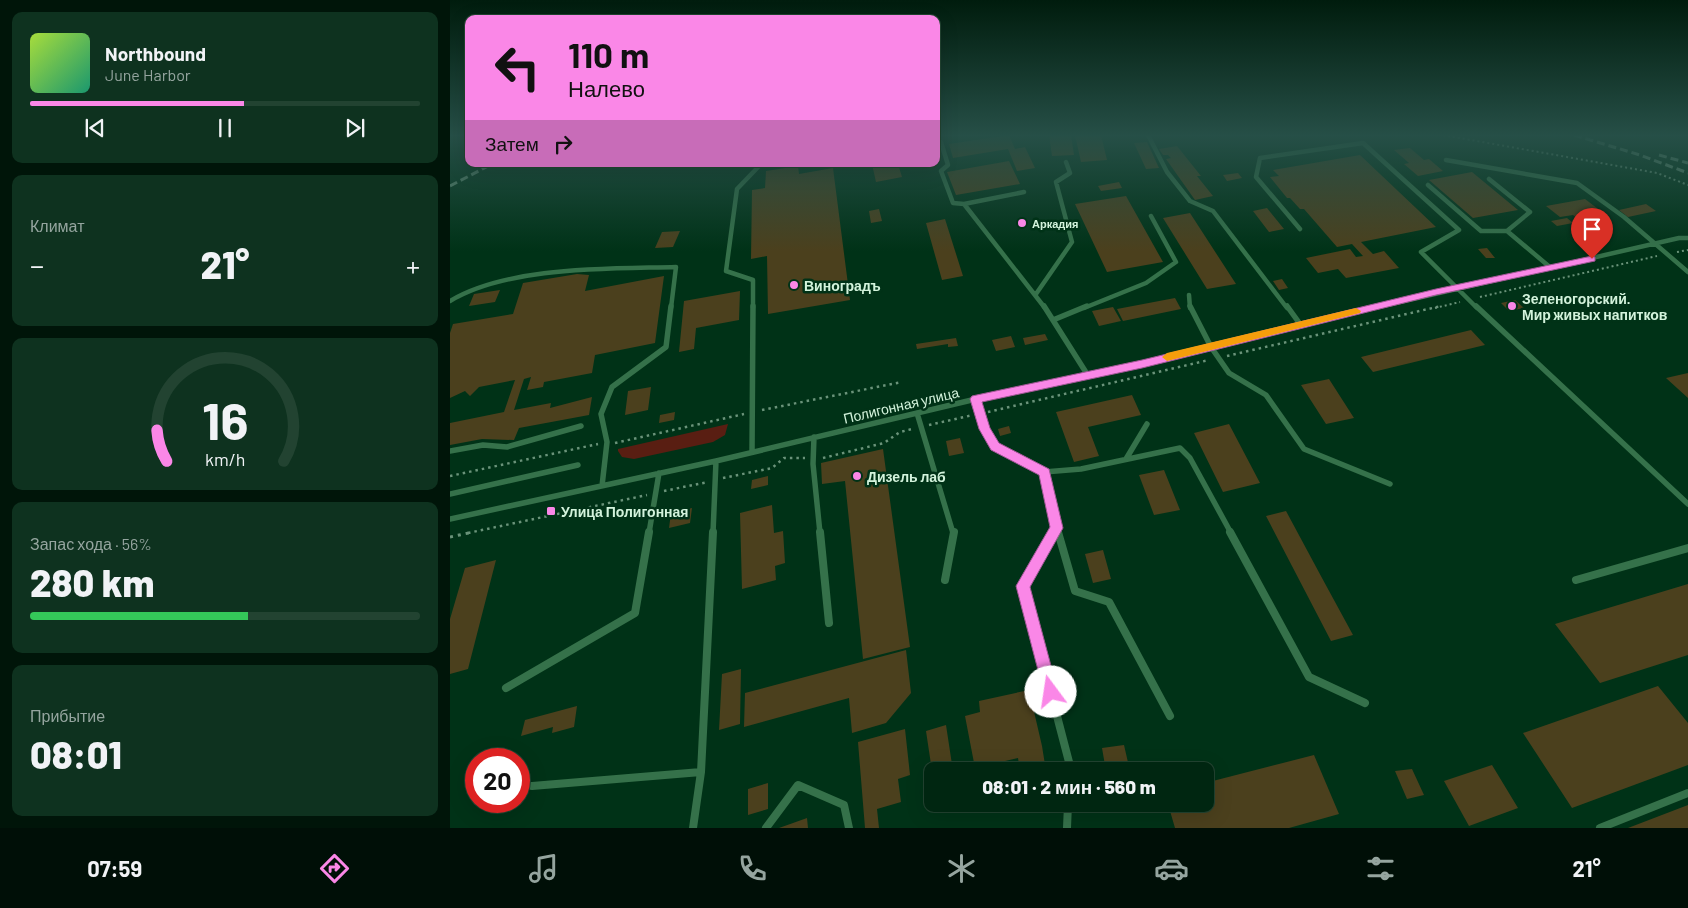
<!DOCTYPE html>
<html lang="ru">
<head>
<meta charset="utf-8">
<style>
	:root { --surface:#002611; --page:#0e321f; --text:#f1f3f6; --muted:#95a59f; --line:#224331; --accent:#fa87e7 }
	body { margin:0; font-family:Barlow,sans-serif; background:var(--page); color:var(--text); height:100vh; display:flex; flex-direction:column; font-size:19px; white-space:nowrap }
	* { box-sizing:border-box; margin:0 }
	p { font-size:16px; color:var(--muted) }
	.icon { flex:none; width:28px; height:28px; fill:none; stroke:currentColor; stroke-width:2; stroke-linecap:round; stroke-linejoin:round }
	.map { position:relative; flex:1; overflow:hidden }
	.panel { display:flex; flex-direction:column; gap:12px; padding:12px; background:#001509; width:450px }
	.panel>* { flex:none }
	.top-card { position:absolute; left:15px; top:15px; width:475px; height:152px; border-radius:10px; box-shadow:0 5px 20px #0002,0 0 0 1px var(--line); background:#fa87e7; color:#111; overflow:hidden }
	.speed { position:absolute; left:15px; top:748px; display:flex; gap:10px; font-size:25px; font-weight:700; text-align:center }
	.speed>* { display:grid; place-content:center; width:65px; height:65px; border-radius:50%; background:var(--surface); box-shadow:0 5px 20px #0002,0 0 0 1px var(--line); line-height:1 }
	.speed .limit { border:8px solid #d22; background:#fff; color:#111 }
	.pin { position:absolute; display:grid; place-items:center; width:42px; height:42px; color:#fff; margin:-51px -21px; border-radius:50% 50% 50% 0; rotate:-45deg; box-shadow:0 0 5px #0007 }
	.pin .icon { rotate:45deg }
	.me { position:absolute; width:55px; margin:-28px; rotate:346deg; stroke-linejoin:round; filter:drop-shadow(0 0 4px #0008) }
	.turn { display:flex; align-items:center; gap:18px; height:105px; padding:0 20px; font-size:22px }
	.turn .icon { width:65px; height:65px; stroke-width:2.5 }
	.turn b { display:block; font-size:35px; line-height:42px }
	.then { display:flex; align-items:center; height:48px; padding:0 20px; background:#0003; gap:10px; font-size:19px }
	.big { font-size:38px; font-weight:800; line-height:1.1 }
	.panel .tile { flex:1; display:flex; flex-direction:column; justify-content:center; gap:8px; min-width:0; padding:0 18px; border-radius:10px; background:var(--page) }
	.panel .dial { align-items:center; gap:0 }
	.dial svg { height:130px; overflow:visible; fill:none; stroke:var(--line); stroke-width:7; stroke-linecap:round; text-anchor:middle }
	.dial text { fill:var(--text); stroke:none }
	.song { display:flex; align-items:center; gap:15px }
	.cover { width:60px; height:60px; border-radius:8px; background:linear-gradient(135deg,hsl(80 70% 55%),hsl(160 70% 35%)) }
	.played { height:5px; border-radius:2px; background:linear-gradient(90deg,var(--accent) 55%,var(--line) 55%) }
	.keys { display:flex; justify-content:space-around; direction:ltr }
	.heat { display:flex; justify-content:space-between; align-items:center; font-size:28px; direction:ltr }
	.charge { height:8px; border-radius:4px; background:linear-gradient(90deg,#34c759 56%,var(--line) 0) }
	.trip { position:absolute; left:474px; top:762px; width:290px; height:50px; border-radius:10px; background:var(--surface); box-shadow:0 5px 20px #0002,0 0 0 1px var(--line); font-weight:800; line-height:50px; text-align:center }
	.dock { display:flex; height:80px; justify-content:space-around; align-items:center; background:#000f07; color:var(--muted) }
	.dock .icon { width:35px; height:35px }
	.dock .current { color:var(--accent) }
	.dock b { font-size:22px; color:var(--text) }
	main { display:flex; flex:1; min-height:0 }
	.map>svg:first-child { display:block }
</style>
</head>
<body>
<main>
<section class="panel">
<div class="tile">
<div class="song"><i class="cover"></i><div><b>Northbound</b><p>June Harbor</p></div></div>
<div class="played"></div>
<div class="keys"><svg class="icon" aria-label="previous" viewBox="0 0 24 24"><path d="M18 5L8 12l10 7zM5 5v14"/></svg><svg class="icon" aria-label="pause" viewBox="0 0 24 24"><path d="M8 5v14M16 5v14"/></svg><svg class="icon" aria-label="next" viewBox="0 0 24 24"><path d="M6 5l10 7-10 7zM19 5v14"/></svg></div>
</div>
<div class="tile"><p>Климат</p>
<div class="heat"><a>−</a><b class="big">21°</b><a>+</a></div>
</div>
<div class="tile dial"><svg viewBox="0 0 100 80">
<path d="M14 69A42 42 0 1 1 86 69"/>
<path d="M14 69A42 42 0 0 1 8 50" stroke="#fa87e7"/>
<text x="50" y="56" font-size="32" font-weight="700">16</text>
<text x="50" y="72" font-size="11">km/h</text>
</svg></div>
<div class="tile"><p>Запас хода · 56%</p><b class="big">280 km</b><div class="charge"></div></div>
<div class="tile"><p>Прибытие</p><b class="big">08:01</b></div>
</section>
<div class="map">
<svg width="1238" height="828" viewBox="0 0 1238 828">
	<rect width="100%" height="100%" fill="#003217"/>
	<path fill="#591e12" d="M278,424l-3,11 -12,7 -79,17 -12,-2 -4,-6v-2z"/>
	<path fill="#4b401d" d="M559,135l6,14 10,-2 10,21 -18,3 -9,-22 -55,9 -4,-14z
		M599,135h22l3,20 -22,1z
		M625,135h26l6,25 -26,2z
		M697,142l12,26 -13,1 -12,-26z
		M727,146l24,30h-4l16,20 -18,4 -29,-41 5,-1 -3,-3h-5l-4,-6z
		M960,148l14,12 5,-1 14,12 -25,5 -14,-12 5,-1 -15,-13z
		M910,155l76,72 -75,15 12,12 11,-3 15,17 -53,10 -8,-9 -20,4 -12,-15 44,-9 6,8 7,-1 -11,-12 -15,3 -33,-38h-4l-10,-11h-3l-17,-21 9,-1 -6,-6z
		M559,161l11,23 -64,11 -9,-23z
		M422,164h26l4,13 -26,5z
		M348,166l1,8 34,-6 17,132 -82,14 -1,-58 -16,3 1,-69 13,-2 1,-17z
		M1022,172l46,38 -45,8 -44,-38z
		M788,173l4,5 -15,3 -4,-6z
		M669,182l3,6 -21,3 -3,-5z
		M676,196l37,66 -56,10 -32,-68z
		M1135,199l25,19 -27,5 -10,-8 -13,2 -14,-11z
		M1196,204l10,7 -28,6 -9,-7z
		M817,208l17,21 -15,3 -16,-21z
		M429,209l3,12 -11,2 -2,-12z
		M740,213l46,71 -29,5 -44,-71z
		M1117,218l6,5 -16,3 -6,-5z
		M495,219l18,57 -21,4 -16,-57z
		M230,231l-7,16 -18,1 7,-16z
		M1037,248l8,10h-9l-8,-9z
		M127,274l12,1 -4,16 79,-15 -9,67 -60,12 -3,18 -48,9 -1,5 -16,3 4,-13 -7,2 -10,31 37,-7 -1,5 42,-11 -3,18 -70,13 -5,12 -32,-1 -32,6v-22l54,-11 11,-32 -36,7 -9,9 -5,-5 -15,7v-65l3,-9 60,-10 10,-31z
		M832,279l6,9 -9,2 -6,-9z
		M50,290l-5,12 -26,4 5,-12z
		M290,291l-1,29 -43,8 -2,21 -15,3 5,-51z
		M725,298l6,11 -58,12 -6,-12z
		M1065,300l9,8 -15,3 -8,-8z
		M663,307l8,14 -22,5 -7,-15z
		M1021,330l14,15 -112,27 -12,-15z
		M595,334l3,6 -23,5 -2,-7z
		M561,336l4,11 -19,4 -4,-11z
		M506,338l2,8 -10,1v-3l-31,5 -1,-5z
		M1238,373v25l-22,-20z
		M879,379l25,39 -28,6 -25,-39z
		M201,387l-3,23 -23,5 3,-24z
		M682,395l9,20 -53,12 11,29 -25,6 -18,-50z
		M225,412l-1,8 -15,3 1,-8z
		M779,424l31,59 -37,9 -29,-59z
		M559,426l2,7 -11,3 -2,-7z
		M510,438l4,15 -15,3 -3,-15z
		M433,449l27,198 -47,12 -18,-178 -23,3 -1,-21z
		M714,470l16,40 -26,5 -15,-40z
		M318,476v9l-17,4 1,-9z
		M322,505l2,28 9,-2 2,32 -10,3 1,14 -34,9 -2,-76z
		M242,508l-2,15 -21,5 2,-15z
		M836,511l36,67 31,57 -22,6 -65,-125z
		M653,550l8,29 -18,4 -8,-29z
		M46,560l-28,109 -18,5v-55l15,-51z
		M1238,584v71l-88,28 -45,-59z
		M456,650l5,43 -25,30 -34,10 -3,-35 -105,29 1,-34z
		M291,669l-1,55 -21,6 3,-56z
		M1208,686l30,37v42l-116,43 -49,-75z
		M579,690l13,56 4,25h-26l-2,-13 -43,10 -10,-52 15,-4 -1,-11z
		M127,706l-3,21 -22,6 1,-6 -32,9 4,-16z
		M496,725l7,46h-21l-6,-40z
		M455,729l5,46 -12,4 3,23 -24,7 2,19h-14l-7,-86z
		M674,745l6,26h-24l-4,-23z
		M864,755l25,59 -50,14h-114l-7,-24h37v-21z
		M1042,765l26,43 -49,18 -25,-45z
		M962,769l12,26 -17,4 -12,-28z
		M318,783v26l-20,6v-26z
		M1238,805v23h-60z
		M357,818l1,10h-29z"/>
	<g fill="none" stroke-linecap="round" stroke-linejoin="round">
		<path stroke="#6a937a" stroke-width="2" stroke-dasharray="2 3" stroke-linecap="butt" d="M993,135l214,38 31,12
			M1227,252l11,-2
			M1030,297l177,-41
			M985,308l25,-6"/>
		<path stroke="#6a937a" stroke-width="2.5" stroke-dasharray="2.5 4" stroke-linecap="butt" d="M777,356l214,-50
			M312,410l140,-28
			M538,412l221,-52
			M479,425l44,-10
			M165,443l129,-29
			M373,458l61,-15 16,-11 12,-3
			M0,476l148,-32
			M273,478l49,-10 12,-10h21
			M214,491l44,-9
			M18,533l179,-38"/>
		<path stroke="#6a937a" stroke-width="3" stroke-dasharray="3 5" stroke-linecap="butt" d="M0,537l23,-5"/>
		<path stroke="#35714a" stroke-width="4.5" d="M698,135l19,37 23,29 23,10 74,97
			M491,142l7,23 -7,6 12,32 11,1 81,104
			M996,160l131,23 47,34 64,55
			M1039,179l41,33 -23,19 44,37
			M978,185l53,46h26
			M514,204l60,-12
			M850,229l-44,-52 4,-19 103,-15 96,87 -38,22 56,56
			M586,294l36,-52 -16,-60 14,-9 -4,-11
			M739,295l1,13
			M0,301c58,-35 159,-32 226,-34l-5,41
			M303,308v-28l-27,-9 11,-82 24,-25
			M634,308l62,-25 30,-21 -25,-46
			M924,308l305,-70h9"/>
		<path stroke="#35714a" stroke-width="5.5" d="M594,306l43,68
			M740,306l21,41 18,26 37,22 38,54 86,35
			M837,306l13,18
			M1026,306l212,198
			M603,320l34,-14
			M526,399l8,30 14,19
			M467,413l36,120
			M364,437l-1,27 7,69
			M545,447l49,25 37,-3 99,-21 10,10 41,75
			M0,451l33,-6 24,2 74,-21
			M302,452l1,-146
			M676,459l21,-35
			M592,471l15,57 -3,5
			M152,486l5,-44 -6,-28 11,-27 54,-40 5,-41
			M0,494l128,-29
			M0,519l266,-58 260,-62 166,-35 238,-58
			M607,528l1,5
			M199,533l10,-60
			M263,533l3,-72"/>
		<path stroke="#35714a" stroke-width="8" d="M370,532l9,91
			M605,532l-32,54 46,176v9
			M608,532l17,59 34,11 61,114
			M780,532l79,145 56,26
			M495,580l9,-48
			M1126,580l112,-32
			M56,688l129,-75 14,-81
			M82,786l169,-14
			M243,828l8,-56 12,-240
			M316,828l32,-43 46,20 5,23
			M617,828l1,-24
			M1150,828l88,-35"/>
		<path stroke="#6a937a" stroke-width="3" stroke-dasharray="8 4" stroke-linecap="butt" d="M1124,135l66,20 48,18
			M1209,155l29,8
			M0,186l42,-22"/>
	</g>
	<linearGradient id="sky" x2="0" y2="1"><stop stop-color="#001c0d"/><stop offset="0.54" stop-color="#264f47"/><stop offset="1" stop-color="#264f47" stop-opacity="0"/></linearGradient>
	<rect width="1238" height="251" fill="url(#sky)"/>
	<path fill="#fa87e7" stroke="#a25896" d="M1142,256l3,1v4l-159,34 -294,73 -160,34 8,26 9,15 50,26 14,59 -33,59 28,105 -2,5 -5,2 -6,-2 -29,-111 34,-59 -11,-52 -48,-25 -12,-21 -9,-30 2,-3 170,-36 294,-71z"/>
	<path fill="#f59e0b" d="M906,308l5,3 -1,2 -193,48 -5,-4 5,-4z"/>
	<g fill="#fa87e7" stroke="#003217" stroke-width="2">
		<circle cx="572" cy="223" r="5"/>
		<circle cx="344" cy="285" r="5"/>
		<circle cx="1062" cy="306" r="5"/>
		<circle cx="407" cy="476" r="5"/>
		<rect x="96" y="506" width="10" height="10" rx="2.5"/>
	</g>
	<g text-anchor="middle" dominant-baseline="central" stroke-width="5" stroke-linejoin="round" paint-order="stroke">
		<g font-size="11" font-weight="bold" fill="#d3f3dc" stroke="#003217" text-anchor="start">
			<text x="582" y="223">Аркадия</text>
		</g>
		<g font-size="14" font-weight="bold" fill="#d3f3dc" stroke="#003217" text-anchor="start">
			<text x="354" y="285">Виноградъ</text>
			<text x="1072" y="298">Зеленогорский.<tspan x="1072" dy="16">Мир живых напитков</tspan></text>
			<text x="417" y="476">Дизель лаб</text>
			<text x="111" y="511">Улица Полигонная</text>
		</g>
		<g font-size="14" fill="#d3f3dc" stroke="#003217">
			<text transform="translate(451 405) rotate(-13)">Полигонная улица</text>
		</g>
	</g>
</svg>
<div class="speed"><div class="limit">20</div></div>
<div class="pin" style="left:1142px;top:259px;background:#d93025"><svg class="icon" aria-label="arrive" viewBox="0 0 24 24"><path d="M6 21V4h12l-3 4 3 4H6"/></svg></div>
<svg class="me" style="left:601px;top:692px" viewBox="-20 -20 40 40"><circle r="19" fill="#fff"/><path d="M0-13L10 11 0 6-10 11z" fill="#fa87e7"/></svg>
<div class="trip">08:01 · 2 мин · 560 m</div>
<div class="top-card">
<div class="turn"><svg class="icon" aria-label="left" viewBox="0 0 24 24"><path d="M17 20v-9H6M10 6l-5 5 5 5"/></svg><div><b>110 m</b>Налево</div></div>
<div class="then">Затем<svg class="icon" aria-label="right" viewBox="0 0 24 24"><path d="M7 20v-9h11M14 6l5 5-5 5"/></svg></div>
</div>
</div>
</main>
<nav class="dock">
<b>07:59</b>
<svg class="icon current" aria-label="directions" viewBox="0 0 24 24"><path d="M12 3l9 9-9 9-9-9zM9 14v-3h6M13 9l2 2-2 2"/></svg>
<svg class="icon" aria-label="music" viewBox="0 0 24 24"><path d="M9 18V5l10-2v13"/><circle cx="6" cy="18" r="3"/><circle cx="16" cy="16" r="3"/></svg>
<svg class="icon" aria-label="phone" viewBox="0 0 24 24"><path d="M5 4h4l2 5-3 2q2 4 5 5l2-3 5 2v4C11 20 4 13 5 4z"/></svg>
<svg class="icon" aria-label="climate" viewBox="0 0 24 24"><path d="M12 3v18M4 7l16 10M4 17L20 7"/></svg>
<svg class="icon" aria-label="car" viewBox="0 0 24 24"><path d="M5 17H2v-5l4-1 3-4h7l3 4 3 1v5h-3M9 17h6M6 11h13"/><circle cx="7" cy="17" r="2"/><circle cx="17" cy="17" r="2"/></svg>
<svg class="icon" aria-label="filters" viewBox="0 0 24 24"><path d="M4 7h16M4 17h16"/><circle cx="9" cy="7" r="2"/><circle cx="15" cy="17" r="2"/></svg>
<b>21°</b>
</nav>
</body>
</html>
